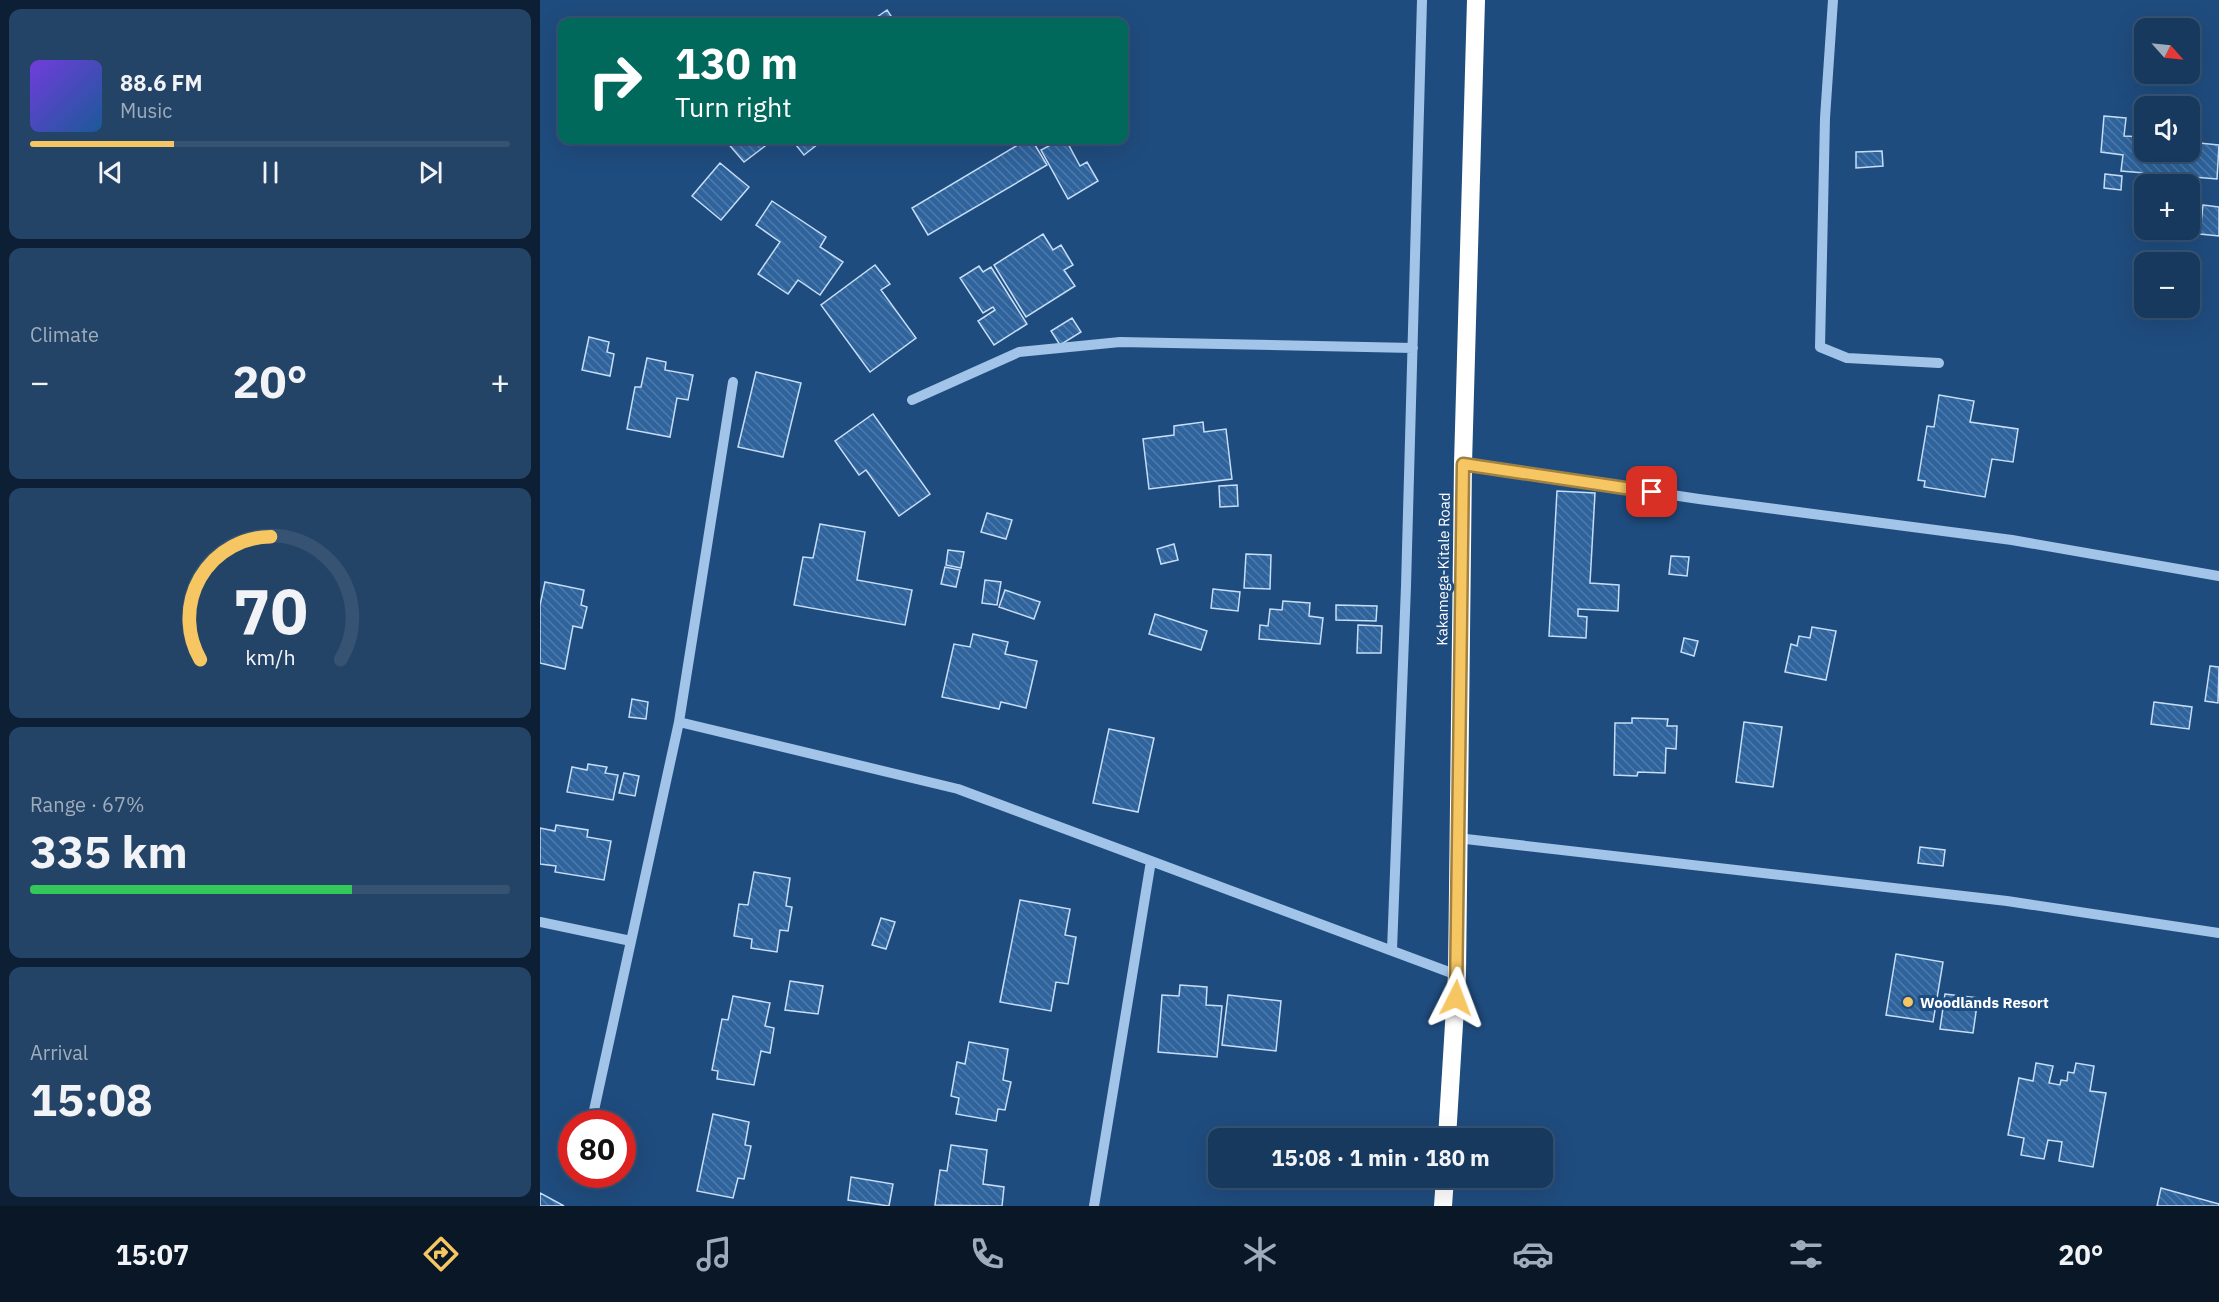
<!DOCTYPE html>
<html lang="en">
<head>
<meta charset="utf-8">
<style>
	:root { --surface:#17395e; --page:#244467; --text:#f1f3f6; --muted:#9eacbc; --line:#365373; --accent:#f6c662 }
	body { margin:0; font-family:"IBM Plex Sans",sans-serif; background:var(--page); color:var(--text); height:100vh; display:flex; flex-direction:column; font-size:22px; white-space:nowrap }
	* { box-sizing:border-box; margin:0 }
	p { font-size:20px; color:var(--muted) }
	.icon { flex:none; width:33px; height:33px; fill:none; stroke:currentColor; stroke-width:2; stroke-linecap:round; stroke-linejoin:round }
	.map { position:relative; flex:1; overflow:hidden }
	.sheet { display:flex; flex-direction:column; gap:9px; padding:9px; background:#0d1f34; width:540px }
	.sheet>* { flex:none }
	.guide { position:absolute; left:18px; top:18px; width:570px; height:126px; border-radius:12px; box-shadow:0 6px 24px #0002,0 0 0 2px var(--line); background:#00695c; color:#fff; overflow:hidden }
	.needle { width:39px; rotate:117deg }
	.tools { position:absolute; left:1594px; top:18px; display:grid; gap:12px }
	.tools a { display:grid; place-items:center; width:66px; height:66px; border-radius:12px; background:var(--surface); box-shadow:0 6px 24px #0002,0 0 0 2px var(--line); font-size:30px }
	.speed { position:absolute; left:18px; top:1110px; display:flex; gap:12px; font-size:30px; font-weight:700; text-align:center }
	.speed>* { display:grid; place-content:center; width:78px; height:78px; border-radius:50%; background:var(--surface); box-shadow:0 6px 24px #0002,0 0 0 2px var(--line); line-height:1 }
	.speed .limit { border:9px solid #d22; background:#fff; color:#111 }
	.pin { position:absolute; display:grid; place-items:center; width:51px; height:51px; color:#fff; margin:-26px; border-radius:12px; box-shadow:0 3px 9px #0006 }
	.me { position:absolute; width:66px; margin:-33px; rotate:3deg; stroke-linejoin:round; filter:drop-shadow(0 0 4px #0008) }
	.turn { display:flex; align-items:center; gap:21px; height:126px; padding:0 18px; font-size:27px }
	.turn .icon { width:78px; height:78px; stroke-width:2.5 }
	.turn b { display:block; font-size:42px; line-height:51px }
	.big { font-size:45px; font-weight:700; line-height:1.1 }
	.sheet .card { flex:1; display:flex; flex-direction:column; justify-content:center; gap:9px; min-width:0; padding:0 21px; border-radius:12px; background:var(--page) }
	.sheet .dial { align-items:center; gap:0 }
	.dial svg { height:156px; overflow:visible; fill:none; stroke:var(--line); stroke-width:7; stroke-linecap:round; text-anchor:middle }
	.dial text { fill:var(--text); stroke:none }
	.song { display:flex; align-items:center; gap:18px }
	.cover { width:72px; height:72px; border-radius:9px; background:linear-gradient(135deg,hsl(260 70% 55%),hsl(210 70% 35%)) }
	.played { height:6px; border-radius:3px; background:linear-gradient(90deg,var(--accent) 30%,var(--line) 30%) }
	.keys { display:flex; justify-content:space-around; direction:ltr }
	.heat { display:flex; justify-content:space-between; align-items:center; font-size:33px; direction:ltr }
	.charge { height:9px; border-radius:4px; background:linear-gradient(90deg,#34c759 67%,var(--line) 0) }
	.trip { position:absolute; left:668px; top:1128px; width:345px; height:60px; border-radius:12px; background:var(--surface); box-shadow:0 6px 24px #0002,0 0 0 2px var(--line); font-weight:700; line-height:60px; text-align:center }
	.tabs { display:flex; height:96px; justify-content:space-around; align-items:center; background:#091726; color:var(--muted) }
	.tabs .icon { width:42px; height:42px }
	.tabs .on { color:var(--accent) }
	.tabs b { font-size:27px; color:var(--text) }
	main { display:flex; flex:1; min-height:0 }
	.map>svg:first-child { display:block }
</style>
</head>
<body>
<main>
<section class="sheet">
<div class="card">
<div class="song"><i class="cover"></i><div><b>88.6 FM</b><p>Music</p></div></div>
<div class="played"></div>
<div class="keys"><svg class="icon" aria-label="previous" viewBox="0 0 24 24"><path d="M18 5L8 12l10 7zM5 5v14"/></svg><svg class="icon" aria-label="pause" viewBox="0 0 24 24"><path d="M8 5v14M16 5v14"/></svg><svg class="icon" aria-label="next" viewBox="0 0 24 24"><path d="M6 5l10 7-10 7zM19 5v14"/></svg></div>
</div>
<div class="card"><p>Climate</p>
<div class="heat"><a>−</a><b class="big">20°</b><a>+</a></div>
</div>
<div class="card dial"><svg viewBox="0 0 100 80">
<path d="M14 69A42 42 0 1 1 86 69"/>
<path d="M14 69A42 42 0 0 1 50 6" stroke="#f6c662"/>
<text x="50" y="56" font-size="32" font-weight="700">70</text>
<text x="50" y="72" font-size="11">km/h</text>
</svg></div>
<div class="card"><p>Range · 67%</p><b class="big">335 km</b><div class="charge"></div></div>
<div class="card"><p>Arrival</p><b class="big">15:08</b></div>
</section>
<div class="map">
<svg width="1679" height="1206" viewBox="0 0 1679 1206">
	<defs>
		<pattern id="building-back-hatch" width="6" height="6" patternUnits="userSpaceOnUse" patternTransform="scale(1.5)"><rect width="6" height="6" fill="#2e639c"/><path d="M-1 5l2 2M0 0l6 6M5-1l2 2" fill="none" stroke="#4d7aab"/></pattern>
	</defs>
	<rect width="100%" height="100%" fill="#1f4c7e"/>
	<path fill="url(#building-back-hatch)" stroke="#c6ddf6" stroke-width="1.5" d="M347,10l8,12h-25z
		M1564,116l22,2 -2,18 21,1v15h45v-10l29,3 -2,34 -96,-8 2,-16 -22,-3z
		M185,140h48l-29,22z
		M252,140h31l-19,15z
		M486,140h6l15,25 -119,70 -16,-27z
		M520,140h6l14,26 7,-4 11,19 -30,18 -27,-49z
		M1342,151l1,15 -27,2v-16z
		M180,163l29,24 -28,33 -29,-24z
		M1565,174l17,2 -1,14 -17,-2z
		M1599,185h6v25l-8,-1z
		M232,201l54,36 -6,10 23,15 -23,33 -22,-15 -10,14 -30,-20 22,-32 -24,-17z
		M1663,205l16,2v29l-19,-2z
		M503,234l10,16 8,-5 12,20 -9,5 11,16 -49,31 -32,-52z
		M335,265l15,19 -9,6 35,48 -46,34 -49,-67z
		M439,266l4,6 8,-5 36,57 -33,21 -16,-24 17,-11 -2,-3 -10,6 -23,-35z
		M532,318l9,14 -21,13 -9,-14z
		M49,337l20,5 -2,10 7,2 -4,22 -28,-6z
		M107,358l19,4 -1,8 28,5 -5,25 -11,-2 -7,39 -43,-8 8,-42h6z
		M216,372l45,11 -18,74 -45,-10z
		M1399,395l35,6 -4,21 48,7 -5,33 -21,-3 -7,38 -61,-10 1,-6 -7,-1 9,-54 7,1z
		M333,414l57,80 -31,22 -33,-46 -7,5 -24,-34z
		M663,422l1,10 22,-3 6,50 -83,10 -6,-50 31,-4v-9z
		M697,485l1,21 -18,1 -1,-21z
		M1017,491l38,2 -5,90 29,2 -1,26 -40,-2v7l9,1 -1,21 -37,-2z
		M447,513l25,7 -6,19 -25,-7z
		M280,524l45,8 -8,48 55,10 -7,35 -111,-20 9,-48 10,1z
		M634,544l4,16 -17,4 -4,-15z
		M408,550l16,2 -3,16 -15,-3z
		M706,554l25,1 -1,34 -26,-1z
		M1131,556l18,1 -2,19 -18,-2z
		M405,567l15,3 -4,17 -15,-3z
		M445,580l16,2 -4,23 -15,-2z
		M5,582l39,8 -3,15 6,2 -5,21 -9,-2 -8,43 -25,-6v-58z
		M673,589l27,3 -2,19 -27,-3z
		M465,590l35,12 -6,17 -35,-12z
		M743,601l27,2 -1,13 14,2 -3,26 -61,-5 1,-14 8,1 2,-17 12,1z
		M796,605l41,1 -1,15 -40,-1z
		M615,614l52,17 -6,19 -52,-16z
		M818,625l24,1 -1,27h-24z
		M1272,627l24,4 -10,49 -41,-8 6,-28 6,2 2,-10 11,2z
		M433,634l35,8 -3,12 32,7 -11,47 -25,-6 -2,7 -57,-12 12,-53 16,3z
		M1144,638l14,3 -4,15 -13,-4z
		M1670,666l9,1 -1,36 -13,-2z
		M92,699l16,3 -2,17 -17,-2z
		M1614,702l38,5 -3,22 -38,-5z
		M1092,718l36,1 -1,7h10l-1,23 -10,-1 -1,25 -27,-1 -1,4 -23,-1 1,-52h17z
		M1204,722l38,5 -9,60 -37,-5z
		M569,729l45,9 -16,74 -45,-9z
		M48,764l19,3 -2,6 13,2 -5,25 -46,-8 5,-25 15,3z
		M84,773l15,3 -4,20 -16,-3z
		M16,825l32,5 -1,7 24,4 -7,39 -49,-8 1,-6 -16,-2v-36l15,3z
		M1380,847l25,3 -2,16 -25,-3z
		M214,872l36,6 -4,28 6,1 -4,24 -8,-1 -3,22 -26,-4 1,-9 -18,-3 5,-32 9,1z
		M480,900l50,9 -5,26 11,2 -8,47 -12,-2 -5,29 -51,-9z
		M341,918l14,4 -9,27 -14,-4z
		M1356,954l47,8 -10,60 -47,-7z
		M250,981l33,5 -5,28 -33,-4z
		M640,985l27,2 -1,18 16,1 -5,51 -59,-5 4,-57 17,1z
		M1405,994l33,4 -5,35 -33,-4z
		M688,995l53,6 -5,50 -54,-6z
		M193,996l37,7 -5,23 9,2 -4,25 -9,-2 -7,34 -37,-6 1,-8 -6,-1 10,-51 6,1z
		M429,1042l39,7 -5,31 8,2 -6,28 -7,-1 -2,12 -40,-7 3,-16 -8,-2 6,-34 8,2z
		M1496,1063l17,3 -4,17 11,2 1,-5 6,1 1,-9 6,1 2,-10 18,3 -4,25 16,2 -13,74 -34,-6 3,-19 -14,-2 -4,19 -23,-4 3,-17 -16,-3 11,-57 14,3z
		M173,1114l36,8 -4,23 6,1 -7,33 -6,-1 -5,20 -36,-7z
		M411,1145l36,5 -4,34 21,3 -2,19 -67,-1 5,-35 7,1z
		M311,1177l42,7 -4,22 -41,-6z
		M1621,1188l58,16v2h-62z
		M0,1193l24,13h-24z"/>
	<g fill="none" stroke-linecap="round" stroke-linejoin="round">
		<path stroke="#a2c4e8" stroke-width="10" d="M1293,0l-8,118 -5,229 27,11 92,5
			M193,382l-54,340 279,67 499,186
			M372,400l107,-48 101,-10 293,6
			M923,464l236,35 313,41 207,36
			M917,838l550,63 212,32
			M0,922l91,19
			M852,950l14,-364 16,-586
			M51,1124l88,-402
			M554,1206l57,-345"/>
		<path stroke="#fff" stroke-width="18" d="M907,1138l10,-163 6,-511 13,-464
			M903,1206l2,-28"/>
	</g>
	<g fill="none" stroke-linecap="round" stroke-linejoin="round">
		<defs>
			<path id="route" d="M916,998l7,-534 189,28"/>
		</defs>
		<use href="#route" stroke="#a08140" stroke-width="15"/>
		<use href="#route" stroke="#f6c662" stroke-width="10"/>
	</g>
	<circle fill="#f6c662" stroke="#1f4c7e" stroke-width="2" cx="1368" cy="1002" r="6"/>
	<g text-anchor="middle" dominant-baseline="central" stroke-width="6" stroke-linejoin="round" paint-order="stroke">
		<g font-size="15" fill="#fff" stroke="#1f4c7e">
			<text transform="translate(903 569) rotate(-89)">Kakamega-Kitale Road</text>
		</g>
		<g font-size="15" font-weight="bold" fill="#fff" stroke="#1f4c7e" text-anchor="start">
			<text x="1380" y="1002">Woodlands Resort</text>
		</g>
	</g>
</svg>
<div class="tools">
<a><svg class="needle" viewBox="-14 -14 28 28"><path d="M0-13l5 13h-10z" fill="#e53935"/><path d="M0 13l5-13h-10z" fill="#9eacbc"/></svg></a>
<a><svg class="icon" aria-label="sound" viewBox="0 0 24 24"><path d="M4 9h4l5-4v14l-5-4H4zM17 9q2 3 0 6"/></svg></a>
<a>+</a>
<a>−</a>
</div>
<div class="speed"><div class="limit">80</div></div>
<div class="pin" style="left:1112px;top:492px;background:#d93025"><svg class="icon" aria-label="arrive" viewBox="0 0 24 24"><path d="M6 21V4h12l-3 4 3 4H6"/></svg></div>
<svg class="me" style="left:916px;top:998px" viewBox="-20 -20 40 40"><path d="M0-17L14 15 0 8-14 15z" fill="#f6c662" stroke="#fff" stroke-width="4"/></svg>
<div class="trip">15:08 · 1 min · 180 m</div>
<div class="guide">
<div class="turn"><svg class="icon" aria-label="right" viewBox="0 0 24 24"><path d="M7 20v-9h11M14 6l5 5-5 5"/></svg><div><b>130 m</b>Turn right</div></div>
</div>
</div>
</main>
<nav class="tabs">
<b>15:07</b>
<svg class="icon on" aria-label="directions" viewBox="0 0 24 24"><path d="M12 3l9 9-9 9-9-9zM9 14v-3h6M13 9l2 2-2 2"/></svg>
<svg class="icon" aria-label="music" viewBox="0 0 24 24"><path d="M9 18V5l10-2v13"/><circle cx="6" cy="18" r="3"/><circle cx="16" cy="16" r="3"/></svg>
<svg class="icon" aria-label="phone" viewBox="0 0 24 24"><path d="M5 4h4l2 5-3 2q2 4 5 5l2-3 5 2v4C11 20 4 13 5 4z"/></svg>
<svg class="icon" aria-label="climate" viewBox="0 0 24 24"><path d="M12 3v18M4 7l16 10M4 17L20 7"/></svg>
<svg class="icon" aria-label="car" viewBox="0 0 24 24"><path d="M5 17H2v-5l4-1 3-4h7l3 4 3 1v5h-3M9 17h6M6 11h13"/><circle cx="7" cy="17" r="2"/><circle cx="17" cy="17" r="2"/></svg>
<svg class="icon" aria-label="filters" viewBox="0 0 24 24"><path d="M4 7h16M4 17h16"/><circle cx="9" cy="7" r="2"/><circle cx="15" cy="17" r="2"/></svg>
<b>20°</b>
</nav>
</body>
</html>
